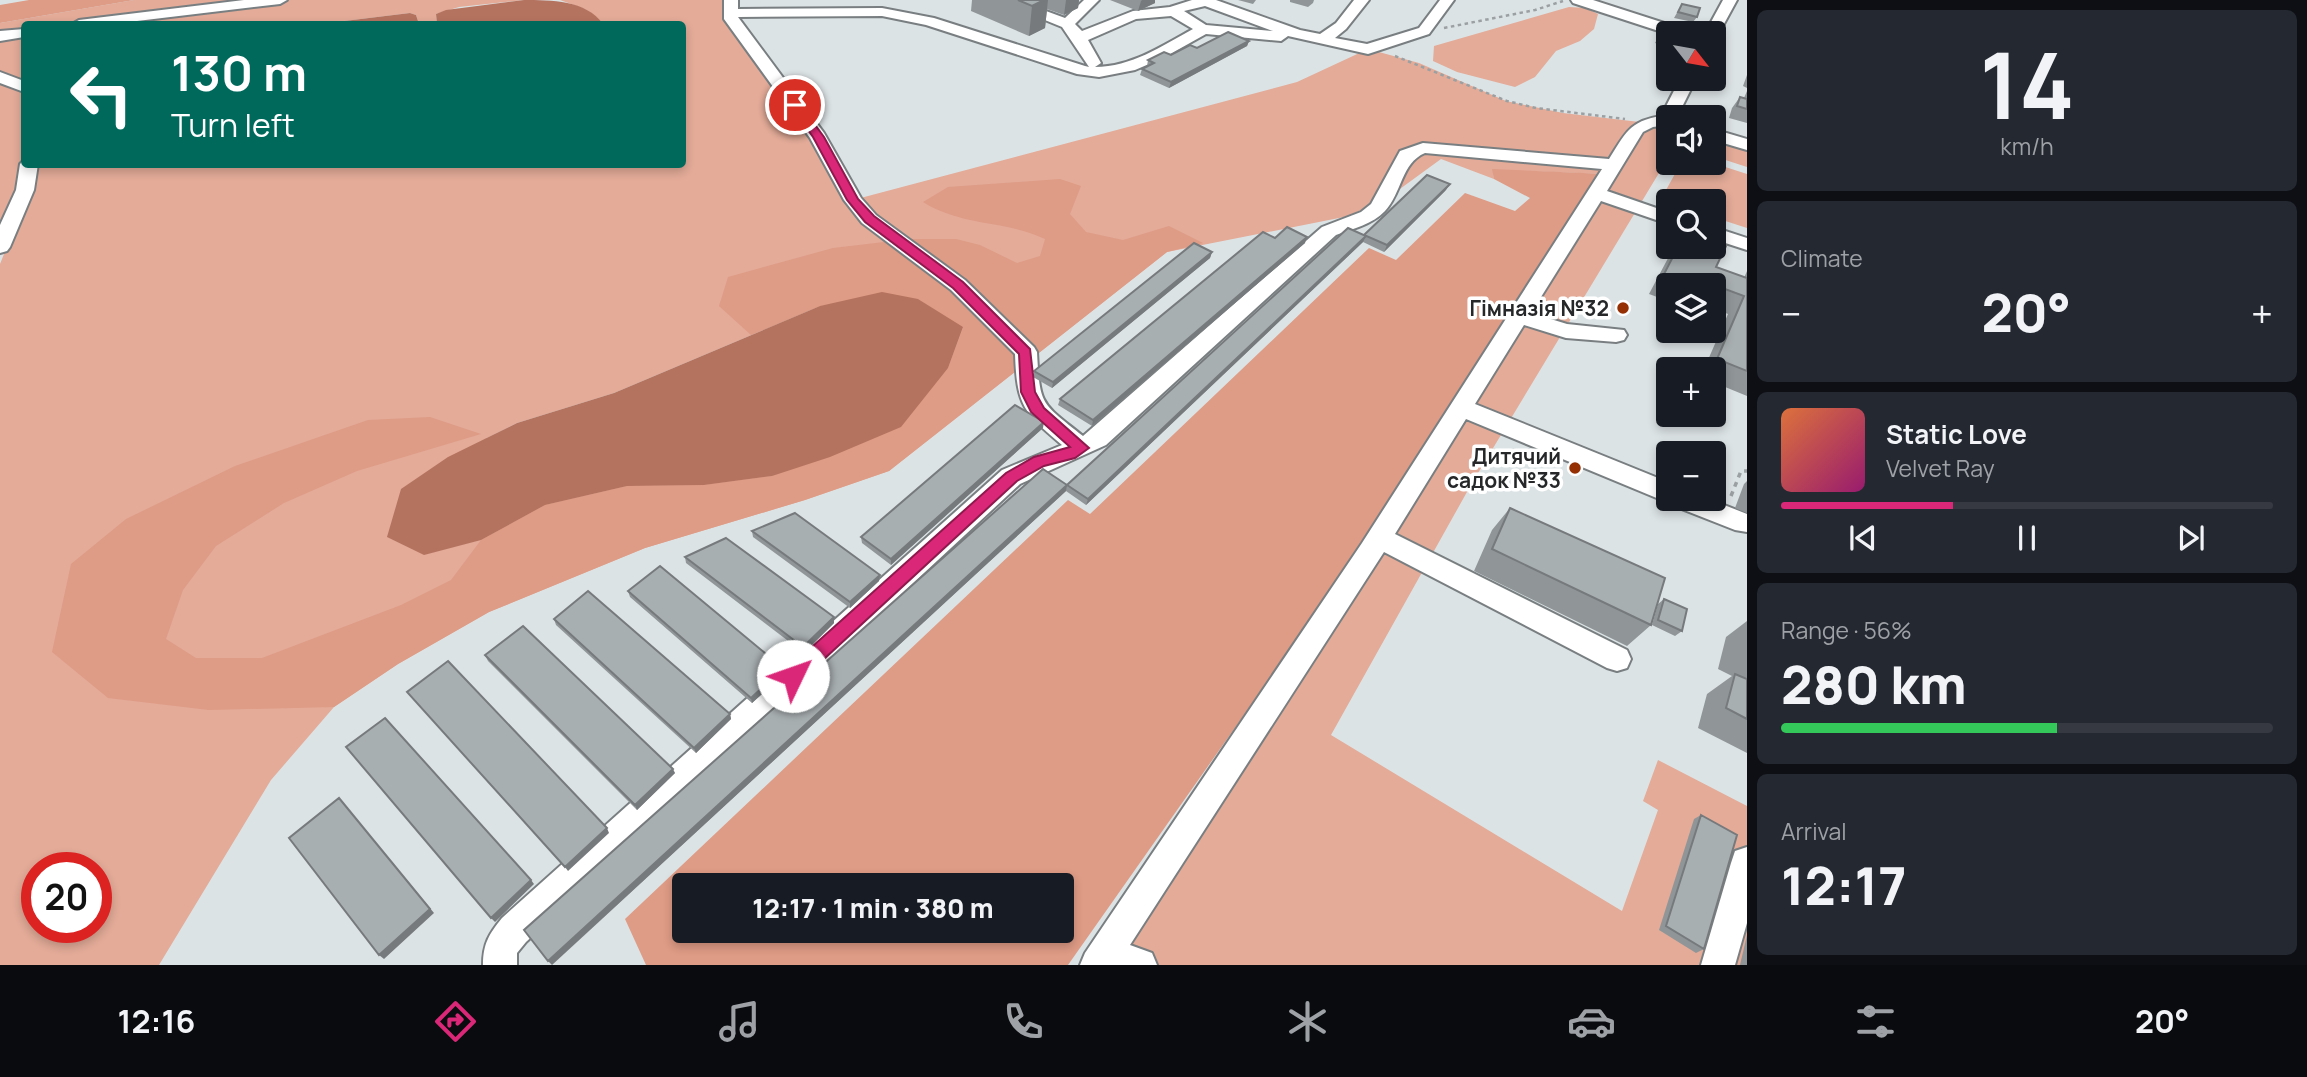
<!DOCTYPE html>
<html lang="en">
<head>
<meta charset="utf-8">
<style>
	:root { --surface:#171b24; --page:#242831; --text:#f1f3f6; --muted:#9ea1a6; --line:#363941; --accent:#db2777 }
	body { margin:0; font-family:Manrope,sans-serif; background:var(--page); color:var(--text); height:100vh; display:flex; flex-direction:column; font-size:26px; white-space:nowrap }
	* { box-sizing:border-box; margin:0 }
	p { font-size:23px; color:var(--muted) }
	.icon { flex:none; width:38px; height:38px; fill:none; stroke:currentColor; stroke-width:2; stroke-linecap:round; stroke-linejoin:round }
	.map { position:relative; flex:1; overflow:hidden }
	.side { display:flex; flex-direction:column; gap:10px; padding:10px; background:#0d0f14; width:560px }
	.side>* { flex:none }
	.hud { position:absolute; left:21px; top:21px; width:665px; height:147px; border-radius:7px; box-shadow:0 4px 10px #0003; background:#00695c; color:#fff; overflow:hidden }
	.needle { width:46px; rotate:121deg }
	.tools { position:absolute; left:1656px; top:21px; display:grid; gap:14px }
	.tools a { display:grid; place-items:center; width:70px; height:70px; border-radius:7px; background:var(--surface); box-shadow:0 4px 10px #0003; font-size:35px }
	.speed { position:absolute; left:21px; top:852px; display:flex; gap:14px; font-size:35px; font-weight:700; text-align:center }
	.speed>* { display:grid; place-content:center; width:91px; height:91px; border-radius:50%; background:var(--surface); box-shadow:0 4px 10px #0003; line-height:1 }
	.speed .limit { border:10px solid #d22; background:#fff; color:#111 }
	.pin { position:absolute; display:grid; place-items:center; width:60px; height:60px; color:#fff; margin:-30px; border:4px solid #fff; border-radius:50%; box-shadow:0 2px 7px #0007 }
	.me { position:absolute; width:77px; margin:-38px; rotate:48deg; stroke-linejoin:round; filter:drop-shadow(0 0 5px #0008) }
	.turn { display:flex; align-items:center; gap:24px; height:147px; padding:0 35px; font-size:32px }
	.turn .icon { width:91px; height:91px; stroke-width:2.5 }
	.turn b { display:block; font-size:49px; line-height:60px }
	.big { font-size:52px; font-weight:800; line-height:1.1 }
	.side .tile { flex:1; display:flex; flex-direction:column; justify-content:center; gap:10px; min-width:0; padding:0 24px; border-radius:10px; background:var(--page) }
	.side .dial { align-items:center; gap:0 }
	.dial b { font-size:91px; line-height:1 }
	.song { display:flex; align-items:center; gap:21px }
	.cover { width:84px; height:84px; border-radius:10px; background:linear-gradient(135deg,hsl(20 70% 55%),hsl(320 70% 35%)) }
	.played { height:7px; border-radius:4px; background:linear-gradient(90deg,var(--accent) 35%,var(--line) 35%) }
	.keys { display:flex; justify-content:space-around; direction:ltr }
	.heat { display:flex; justify-content:space-between; align-items:center; font-size:38px; direction:ltr }
	.charge { height:10px; border-radius:5px; background:linear-gradient(90deg,#34c759 56%,var(--line) 0) }
	.trip { position:absolute; left:672px; top:873px; width:402px; height:70px; border-radius:7px; background:var(--surface); box-shadow:0 4px 10px #0003; font-weight:800; line-height:70px; text-align:center }
	.menu { display:flex; height:112px; justify-content:space-around; align-items:center; background:#090b0e; color:var(--muted) }
	.menu .icon { width:49px; height:49px }
	.menu .on { color:var(--accent) }
	.menu b { font-size:32px; color:var(--text) }
	main { display:flex; flex:1; min-height:0 }
	.map>svg:first-child { display:block }
</style>
</head>
<body>
<main>
<div class="map">
<svg width="1747" height="965" viewBox="0 0 1747 965">
	<rect width="100%" height="100%" fill="#dce3e5"/>
	<path fill="#e3ab98" fill-rule="evenodd" d="M134,0h390l-65,7 -23,7 1,10h-18l-3,-9 -6,-2 -90,11h-296v57l-24,-8v-50z
		M560,0h171v19l122,181 444,-118 71,-33 51,14 87,38 57,12 85,10 20,-3v38l-196,325 -141,252 291,176 36,-101 -15,-9 15,-41 89,46v159h-650l509,-791 -113,-4 1,9 -53,-20 -48,35 -44,22 -182,36 -278,219 -84,29 -160,48 -156,64 -91,52 -64,43 -63,73 -112,185h-159v-701l30,-75 4,-24 648,-1v-140h-79l-21,-16zM820,306l-363,182 30,-50 30,-15 97,-30zM37,868h59v60h-59z
		M1569,7l17,1 12,6 -4,15 -14,12 -24,10 -21,26 -20,10 -58,-15 -24,-11 1,-15z
		M0,77l24,10v77l-24,83z
		M1713,134l34,11v22l-34,-11z
		M1681,163h32l34,11v54l-34,-11v-16l-52,-2z"/>
	<path fill="#de9b85" fill-rule="evenodd" d="M29,0h105l-134,23v-18z
		M1492,169l115,5 -249,379 -290,412h-422l-21,-46 443,-419 22,14 279,-266 27,12 69,-67 50,18 15,-13 -36,-19zM684,886h378v45h-378z
		M1060,179l21,7 -11,28 16,18 37,8 46,-14 34,17 -36,9 -278,219 -84,29 -160,48 -156,64 -91,52 -64,43 -125,3 -101,-12 -56,-46 19,-88 55,-45 109,-53 133,-46 62,-3 51,17 -124,37 -73,32 -68,43 -33,44 -17,49 30,19h66l139,-53 50,-25 30,-40 64,-35 82,-19 77,-1 68,-9 176,-108 15,-40 -45,-29 -98,7 -69,29 -32,-29 9,-29 105,-29 77,-9h46l24,6 37,18 23,-7 5,-17c-39,-19 -82,-12 -122,-37l25,-15z"/>
	<path fill="#b4735f" d="M524,0c27,0 62,0 79,24h-166l-1,-10 10,-4z
		M410,13l6,2 3,9h-99z
		M882,292l36,7 45,28 -15,41 -47,59 -71,30 -58,19 -68,9 -77,1 -82,19 -64,35 -57,15 -37,-18 14,-48 47,-32 69,-34 97,-30 206,-87z"/>
	<g fill="none" stroke-linecap="round" stroke-linejoin="round">
		<defs>
			<path id="minor" d="M244,0h43l-7,4 -168,20h-40l7,-4z
				M724,0h14v9l144,-1 52,10 151,48 4,1 -27,-40 -66,-27h20l49,18 19,-18h15l-24,24 7,7 51,-20 37,-4 22,-7h24l84,30 20,4 16,-11 18,-23h15l-23,29 -11,9 32,6 52,-16 21,-28h14l-25,34 -61,20 -80,-18 -7,5 -75,-7 -43,24 -28,12 -36,7 -22,-3 -151,-49 -44,-9 -144,1 86,116 37,65 15,17 89,65 69,67 3,5c3,55 4,50 46,84l239,-209 39,-15 10,-8 29,-53 23,-8 186,16c16,-25 20,-38 52,-43l19,-37h16l-19,38h-9v8l-15,2 -10,5 -36,59 61,21v12l-67,-23 -70,112 36,11 57,6 3,5 -3,5 -8,2 -50,-4 -42,-13 -49,79 193,78v17h41l38,15v18l-12,-2 -61,-24 -3,-6 -12,-1 -193,-80 -71,115 232,116 4,9 -4,9 -10,3 -10,-3 -223,-116 -254,393 22,8 5,12h-77l5,-12 277,-410 240,-374 -177,-16c-24,10 -23,40 -40,58 -12,13 -33,18 -49,24l-230,210 -86,39 -494,458 -9,11v12h-34c0,-21 6,-31 19,-47l500,-448 60,-25c-39,-33 -45,-39 -47,-91l-64,-64 -89,-67 -18,-23 -34,-62 -86,-119zM1205,6l68,25 -67,-6 -22,-14zM1171,16l22,13c-31,17 -62,38 -98,38l6,-4 -13,-23 48,-21z
				M1571,0h22l93,30 2,3 -20,1 -95,-31z
				M1723,0h14l-18,33 -6,4v-4h-8z
				M24,29v8l-24,4v-10z
				M0,72l24,9v11l-24,-9z
				M1713,129l34,10v11l-34,-10z
				M24,160v4h14l-4,26 -24,57 -3,4 -7,2v-28l16,-35 4,-26z
				M1713,227l34,11v12l-34,-11z
				M1747,847v76l-12,42h-34l30,-102 4,-12z"/>
		</defs>
		<use href="#minor" stroke="#797f81" stroke-width="4"/>
		<path stroke="#9ba0a2" stroke-width="2.5" stroke-dasharray="3.5 3.5" stroke-linecap="butt" d="M1444,28l91,-18 28,-9
			M1395,56l112,45 29,7 89,11"/>
		<path stroke="#9ba0a2" stroke-width="3.5" stroke-dasharray="5 5" stroke-linecap="butt" d="M1731,496l10,-25h6"/>
		<use href="#minor" fill="#fff" fill-rule="evenodd"/>
	</g>
	<path fill="#909698" d="M972,0h107l-1,8 -14,7 -17,-6 -2,19 -16,8 -58,-25z
		M1110,0h45v3l-17,8z
		M1238,0h18l-3,4z
		M1290,0h24l-1,3 -5,4 -18,-5z
		M1682,4l15,13 -4,5 -19,-4z
		M1666,24l2,9v14l-13,-4z
		M1249,41l-2,5 -78,42 -29,-13 2,-6 5,-3 1,-6 49,-12z
		M1747,75v13l-4,-2z
		M1747,91v32l-18,-5 3,-10 8,-11 4,1z
		M1446,190l-62,62 -21,-10 -277,263 -20,-14 -514,474 515,-480 297,-250z
		M1275,238l30,5 -213,183 -34,-21 2,-6z
		M1674,247h39l3,20 28,11 3,-7v125l-34,-14v-13h-9l24,-55 -15,-6v-23h-45v16l-19,-7z
		M1212,252l-2,6 -158,130 -19,-11 1,-6z
		M1043,428l-152,137 -29,-22 -1,-6z
		M1747,481v32l-12,-5 9,-24z
		M1510,508l141,117 -24,21 -153,-75 18,-41z
		M752,531l128,44 -1,6 -29,27 -97,-71z
		M685,557l149,60v6l-30,30 -118,-90z
		M628,591l156,83 -32,29 -122,-106z
		M1664,599l18,32 -7,5 -23,-11 6,-21z
		M554,619l176,95 1,5 -35,34 -140,-128z
		M1747,621v132l-49,-25 9,-34 25,-18 -14,-7 8,-32z
		M485,655l190,118 -38,37 -149,-149z
		M1701,815l3,134 -8,4 -37,-23 35,-111z
		M1747,935v30h-7z"/>
	<path fill="#767a7c" d="M1044,0h4l-3,28 -16,8 3,-30z
		M1066,0h13l-1,8 -14,7z
		M1142,0h13v3l-17,8 3,-10z
		M1249,41l-2,5 -78,42 2,-6z
		M1450,184l-4,6 -62,62 3,-7z
		M1366,236l-3,6 -277,263 2,-6z
		M1307,237l-2,6 -213,183 1,-6z
		M1212,252l-2,6 -158,130 1,-6z
		M1044,422l-1,6 -152,137v-6z
		M1067,485l-1,6 -514,474 -4,-4z
		M880,575l-1,6 -29,27v-6z
		M834,617v6l-30,30 -1,-6z
		M783,668l1,6 -32,29 -1,-5z
		M730,714l1,5 -35,34 -2,-5z
		M673,769l2,4 -38,37 -2,-5z
		M339,798l95,115 -50,46 -5,-4z
		M607,828l2,5 -41,38 -3,-4z
		M531,880l3,4 -39,38 -4,-4z"/>
	<path fill="#a8afb1" stroke="#767a7c" stroke-width="2" d="M1018,0h26l-12,6z
		M1682,4l18,4 -3,9 -19,-5z
		M1666,24l22,5 -2,4 -18,1 -6,-2z
		M1228,32l21,9 -78,41 -29,-13 12,-6 -6,-3 16,-8 7,3 19,-10 7,3z
		M1740,97l7,2v10l-10,-3z
		M1427,175l23,9 -63,61 -23,-10z
		M1287,227l20,10 -214,183 -33,-21 203,-167 12,6z
		M1348,228l18,8 -278,263 -21,-14z
		M1713,242l13,4 -10,21 31,11v93l-30,-12 27,-63 -35,-13 -1,2h-21l-24,-9 15,-29h35z
		M1194,243l18,9 -159,130 -19,-11z
		M1015,405l29,17 -153,137 -30,-22z
		M1043,469l24,16 -519,476 -24,-31z
		M1510,508l155,70 -14,47 -159,-76z
		M795,513l85,62 -30,27 -98,-71z
		M726,538l108,79 -31,30 -118,-90z
		M660,566l123,102 -32,30 -123,-107z
		M588,591l142,123 -36,34 -140,-129z
		M1664,599l23,10 -5,22 -24,-11z
		M523,626l150,143 -38,36 -150,-150z
		M448,661l159,167 -42,39 -158,-175z
		M1735,674l12,5v40l-21,-11z
		M385,718l146,162 -40,38 -145,-171z
		M339,798l91,111 -51,46 -90,-117z
		M1701,815l36,20 -33,114 -38,-23z"/>
	<path fill="#db2777" stroke="#8e194d" stroke-width="2" d="M792,103h7l25,34 34,62 16,17 89,66 67,67 5,43 9,16 45,40 -14,10 -31,8 -27,15 -218,201 -6,2 -7,-2 -3,-6 3,-6 220,-197 28,-16 36,-10 -39,-35 -10,-20 -2,-38 -66,-66 -88,-66 -18,-22 -34,-63 -23,-32z"/>
	<g fill="#953004" stroke="#fff" stroke-width="2.5">
		<circle cx="1623" cy="308" r="7"/>
		<circle cx="1575" cy="468" r="7"/>
	</g>
	<g text-anchor="middle" dominant-baseline="central" stroke-width="7" stroke-linejoin="round" paint-order="stroke">
		<g font-size="21" font-weight="bold" fill="#252728" stroke="#fff" text-anchor="end">
			<text x="1609" y="308">Гімназія №32</text>
			<text x="1561" y="456">Дитячий<tspan x="1561" dy="24">садок №33</tspan></text>
		</g>
	</g>
</svg>
<div class="tools">
<a><svg class="needle" viewBox="-14 -14 28 28"><path d="M0-13l5 13h-10z" fill="#e53935"/><path d="M0 13l5-13h-10z" fill="#9ea1a6"/></svg></a>
<a><svg class="icon" aria-label="sound" viewBox="0 0 24 24"><path d="M4 9h4l5-4v14l-5-4H4zM17 9q2 3 0 6"/></svg></a>
<a><svg class="icon" aria-label="search" viewBox="0 0 24 24"><circle cx="10" cy="10" r="6"/><path d="M15 15l6 6"/></svg></a>
<a><svg class="icon" aria-label="layers" viewBox="0 0 24 24"><path d="M12 4l9 5-9 5-9-5zM3 14l9 5 9-5"/></svg></a>
<a>+</a>
<a>−</a>
</div>
<div class="speed"><div class="limit">20</div></div>
<div class="pin" style="left:795px;top:105px;background:#d93025"><svg class="icon" aria-label="arrive" viewBox="0 0 24 24"><path d="M6 21V4h12l-3 4 3 4H6"/></svg></div>
<svg class="me" style="left:793px;top:676px" viewBox="-20 -20 40 40"><circle r="19" fill="#fff"/><path d="M0-13L10 11 0 6-10 11z" fill="#db2777"/></svg>
<div class="trip">12:17 · 1 min · 380 m</div>
<div class="hud">
<div class="turn"><svg class="icon" aria-label="left" viewBox="0 0 24 24"><path d="M17 20v-9H6M10 6l-5 5 5 5"/></svg><div><b>130 m</b>Turn left</div></div>
</div>
</div>
<section class="side">
<div class="tile dial"><b>14</b><p>km/h</p></div>
<div class="tile"><p>Climate</p>
<div class="heat"><a>−</a><b class="big">20°</b><a>+</a></div>
</div>
<div class="tile">
<div class="song"><i class="cover"></i><div><b>Static Love</b><p>Velvet Ray</p></div></div>
<div class="played"></div>
<div class="keys"><svg class="icon" aria-label="previous" viewBox="0 0 24 24"><path d="M18 5L8 12l10 7zM5 5v14"/></svg><svg class="icon" aria-label="pause" viewBox="0 0 24 24"><path d="M8 5v14M16 5v14"/></svg><svg class="icon" aria-label="next" viewBox="0 0 24 24"><path d="M6 5l10 7-10 7zM19 5v14"/></svg></div>
</div>
<div class="tile"><p>Range · 56%</p><b class="big">280 km</b><div class="charge"></div></div>
<div class="tile"><p>Arrival</p><b class="big">12:17</b></div>
</section>
</main>
<nav class="menu">
<b>12:16</b>
<svg class="icon on" aria-label="directions" viewBox="0 0 24 24"><path d="M12 3l9 9-9 9-9-9zM9 14v-3h6M13 9l2 2-2 2"/></svg>
<svg class="icon" aria-label="music" viewBox="0 0 24 24"><path d="M9 18V5l10-2v13"/><circle cx="6" cy="18" r="3"/><circle cx="16" cy="16" r="3"/></svg>
<svg class="icon" aria-label="phone" viewBox="0 0 24 24"><path d="M5 4h4l2 5-3 2q2 4 5 5l2-3 5 2v4C11 20 4 13 5 4z"/></svg>
<svg class="icon" aria-label="climate" viewBox="0 0 24 24"><path d="M12 3v18M4 7l16 10M4 17L20 7"/></svg>
<svg class="icon" aria-label="car" viewBox="0 0 24 24"><path d="M5 17H2v-5l4-1 3-4h7l3 4 3 1v5h-3M9 17h6M6 11h13"/><circle cx="7" cy="17" r="2"/><circle cx="17" cy="17" r="2"/></svg>
<svg class="icon" aria-label="filters" viewBox="0 0 24 24"><path d="M4 7h16M4 17h16"/><circle cx="9" cy="7" r="2"/><circle cx="15" cy="17" r="2"/></svg>
<b>20°</b>
</nav>
</body>
</html>
